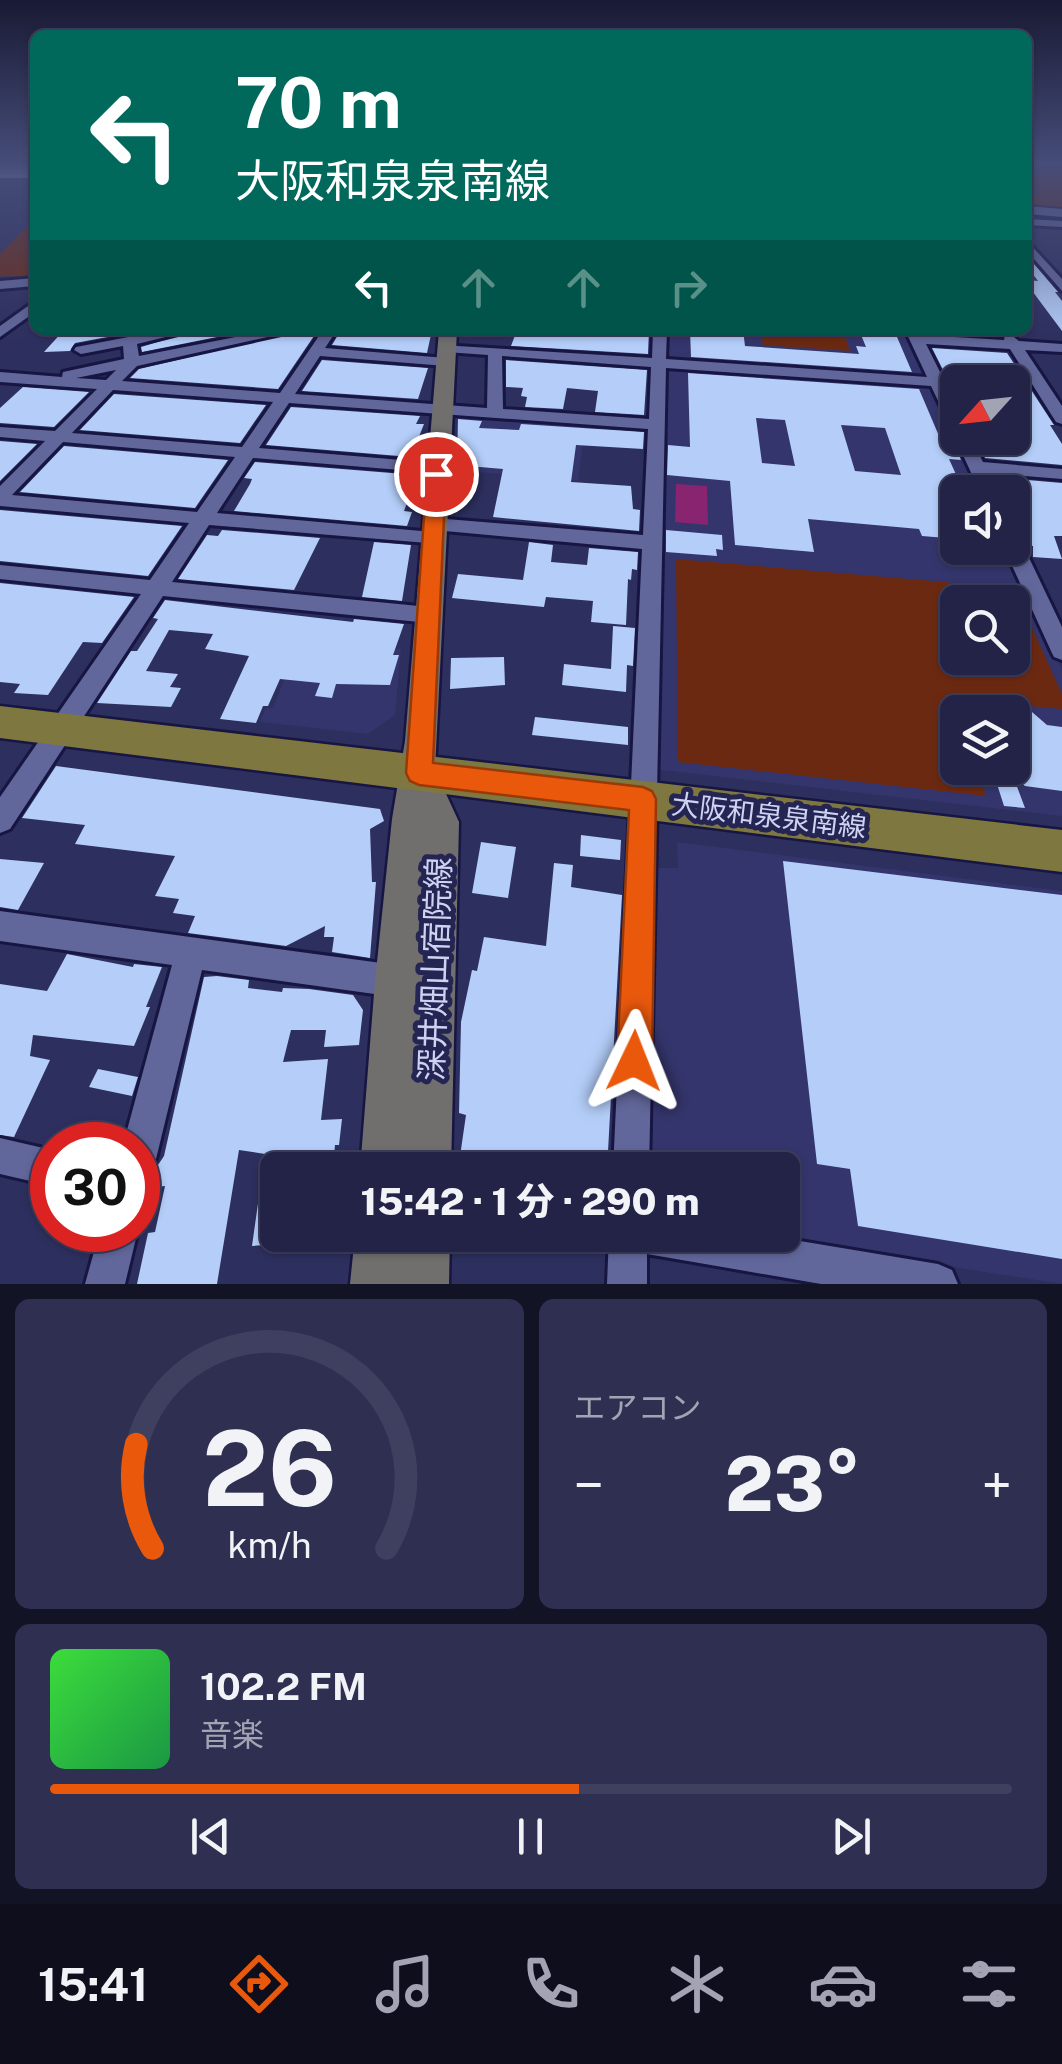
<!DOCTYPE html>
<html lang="ja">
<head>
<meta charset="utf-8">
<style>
	:root { --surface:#222346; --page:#2e2f51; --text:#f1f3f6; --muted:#a2a4b3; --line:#3f405f; --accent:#ea580c }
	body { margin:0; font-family:"Public Sans","Noto Sans JP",sans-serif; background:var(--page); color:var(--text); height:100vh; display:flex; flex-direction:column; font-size:38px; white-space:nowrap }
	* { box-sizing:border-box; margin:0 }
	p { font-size:32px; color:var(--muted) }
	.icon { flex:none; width:55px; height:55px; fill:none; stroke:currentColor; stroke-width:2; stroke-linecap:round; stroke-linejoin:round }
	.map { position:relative; height:1284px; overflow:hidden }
	.sheet { display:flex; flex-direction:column; gap:15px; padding:15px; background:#131326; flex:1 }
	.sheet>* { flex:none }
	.guide { position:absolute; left:30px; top:30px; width:1002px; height:305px; border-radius:15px; box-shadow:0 2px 8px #0004,0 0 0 2px var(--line); background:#00695c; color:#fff; overflow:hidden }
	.needle { width:65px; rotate:243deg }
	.fabs { position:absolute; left:940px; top:365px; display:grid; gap:20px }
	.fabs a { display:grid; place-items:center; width:90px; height:90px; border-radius:15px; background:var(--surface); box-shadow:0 2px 8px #0004,0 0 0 2px var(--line); font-size:50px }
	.speed { position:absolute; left:30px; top:1122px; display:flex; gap:20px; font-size:50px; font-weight:700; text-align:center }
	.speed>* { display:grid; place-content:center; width:130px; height:130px; border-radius:50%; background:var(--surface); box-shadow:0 2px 8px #0004,0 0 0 2px var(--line); line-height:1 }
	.speed .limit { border:15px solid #d22; background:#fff; color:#111 }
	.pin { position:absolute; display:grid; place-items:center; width:85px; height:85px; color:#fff; margin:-42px; border:5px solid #fff; border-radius:50%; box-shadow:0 2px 10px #0007 }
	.me { position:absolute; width:110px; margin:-55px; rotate:2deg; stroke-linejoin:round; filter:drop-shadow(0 0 8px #0008) }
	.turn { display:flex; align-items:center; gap:35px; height:210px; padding:0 40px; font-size:45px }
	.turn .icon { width:130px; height:130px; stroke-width:2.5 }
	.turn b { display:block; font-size:70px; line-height:85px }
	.lanes { display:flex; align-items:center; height:95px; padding:0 40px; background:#0003; justify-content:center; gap:50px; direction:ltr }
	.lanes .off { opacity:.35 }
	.big { font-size:75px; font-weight:800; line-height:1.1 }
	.sheet .tile { flex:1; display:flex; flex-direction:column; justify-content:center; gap:15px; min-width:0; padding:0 35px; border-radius:15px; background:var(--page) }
	.sheet .dial { align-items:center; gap:0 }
	.dial svg { height:260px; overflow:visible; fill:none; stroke:var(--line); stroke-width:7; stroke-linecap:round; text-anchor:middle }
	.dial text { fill:var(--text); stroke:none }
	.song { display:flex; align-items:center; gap:30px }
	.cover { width:120px; height:120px; border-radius:15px; background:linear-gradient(135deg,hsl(120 70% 55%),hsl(140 70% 35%)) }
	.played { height:10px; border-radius:5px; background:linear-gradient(90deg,var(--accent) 55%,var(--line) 55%) }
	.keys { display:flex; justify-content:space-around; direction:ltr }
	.heat { display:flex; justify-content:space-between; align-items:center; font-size:55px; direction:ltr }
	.sheet .tiles { flex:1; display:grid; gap:15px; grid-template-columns:1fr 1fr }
	.tile:last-child { grid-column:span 2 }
	.trip { position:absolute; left:260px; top:1152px; width:540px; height:100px; border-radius:15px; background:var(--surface); box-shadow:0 2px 8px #0004,0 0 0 2px var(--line); font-weight:800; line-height:100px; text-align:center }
	.tabs { display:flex; height:160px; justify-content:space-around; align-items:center; background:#0e0e1c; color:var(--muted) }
	.tabs .icon { width:70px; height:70px }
	.tabs .on { color:var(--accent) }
	.tabs b { font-size:45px; color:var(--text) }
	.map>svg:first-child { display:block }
</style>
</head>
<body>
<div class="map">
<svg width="1062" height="1284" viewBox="0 0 1062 1284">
	<rect width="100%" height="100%" fill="#2d2f5e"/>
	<path fill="#34356c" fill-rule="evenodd" d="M666,330h242l21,48 -260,-16 -4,-3z
		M666,368l267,17 48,107h-23v56h48l56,122v146l-409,-47zM958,602h54v56h-54zM958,712h54v56h-54z
		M457,415l128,10 -7,56 -122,-11z
		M300,639l101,10 -6,66 -27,19 -108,-12 5,-13 8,-1z
		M677,842l385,49v393l-316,-49h36v-65h-136l9,-302h23z"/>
	<path fill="#6c2911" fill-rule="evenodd" d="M1028,163h34v49l-34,-3z
		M35,218v59l-35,-1v-22z
		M761,330h82l7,21 -87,-6z
		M676,559l338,29 48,106v15l-108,-10 4,13v56h18l10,28 -308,-34zM958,602h54v56h-54z"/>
	<path fill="#892471" d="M676,484l31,2 1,39 -33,-3z"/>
	<path fill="#b4cef9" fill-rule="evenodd" d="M35,163v15h-35v-14z
		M1028,257l30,35h-3l7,9v30l-32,-43h4l-6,-8 10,1 -10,-13z
		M64,330h81l-70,13 -5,8 -26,1z
		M198,330h54l-110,22 -1,-5z
		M303,330h15l-40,59 -148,-11 9,-9z
		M341,330l56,2 35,-2 -5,23 -95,-8z
		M517,330h132l-1,24 -137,-8z
		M690,330h53l2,16 114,8 -3,-8 10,1 -7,-17h35l18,42 -221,-15z
		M932,348l75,5 47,72h-4l12,19v21l-77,-7 -7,-18 34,-2v-56h-63z
		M322,360l106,8 -10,31 -116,-8z
		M506,360l141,10 -3,45 -49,-3 3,-21 -31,-3 -4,21 -38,-2 2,-10 -6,-1 2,-8 -17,-1z
		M688,373l231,16 23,54 12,1 7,16 -12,-1 15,33h-6v47l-36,-3 -3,-7 -111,-10 6,33 -79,-7 -5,-64 -63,-6 1,-30 22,2zM756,418l29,2 10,46 -33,-3zM841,425l44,3 16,47 -46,-4z
		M23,387l66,5 -35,35 -54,-4v-15z
		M114,394l152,11 -26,38 -160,-13z
		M291,407l129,9 -4,8h8l-13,33 -145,-12z
		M458,419l24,2 -3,7 40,2 2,-6 123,8 -1,17 -67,-4 -5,37 60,4 2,23 7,1 -1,21 -146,-14 10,-48 -46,-4z
		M0,441l37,3 -37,37z
		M64,446l164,14 -33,48 -175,-16z
		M255,462l149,12 -4,12 13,1 -9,24 8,1 -5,14 -173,-15 16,-27 2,-5 -8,-1z
		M995,477l67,6v53h-8l8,23 -29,-2v-11l-6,-1 -15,-25v-28h-10z
		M0,510l182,16 -34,50 -148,-15z
		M222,530l98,8 -26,52 -116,-11 29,-44 11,1z
		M666,530l56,5 1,15 -7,-1 1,7 -51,-4z
		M374,542l37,3 -9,56 -40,-4z
		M529,542l24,3 -2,17 36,3 2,-17 49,4 -1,18 -5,-1 -1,11 -3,-1 -2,46 -35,-3 2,-21 -47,-4 -2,10 -92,-9 6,-24 65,6z
		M0,583l134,14 -32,46 -19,-1 -35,53 -34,-2 6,-9 -20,-2z
		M165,600l188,22 1,-3 50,5 -11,31h6l-9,30 -54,-1 -4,14 -17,-2 5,-13 -40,-4 -12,27h-5l-7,17 -36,-4 29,-63 -44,-7 8,-15 -44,-4 -23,41 32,3 -8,13 11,1 -10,19 -74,-4 34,-52h6l21,-32 -5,-1z
		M613,626l22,2 -2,38 -6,-1 -1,27 -64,-7 2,-21 47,5z
		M504,657l1,28 -55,4 1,-31z
		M1012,710l20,2 15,13 15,2v64l-37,-5 -13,-12z
		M535,717l93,10v18l-96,-10z
		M56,766l324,43 4,12 -14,8 2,53h4l-6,76 -38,-6 2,-15h-10l1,-11 -39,20 -98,-13 7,-17 -22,-3 6,-14 -24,-3 20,-40 -100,-12 10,-19 -63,-7z
		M996,781l20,3 9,24 -21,-2z
		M581,835l40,5 -1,20 -40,-4z
		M481,842l35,5 -8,51 -36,-5z
		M0,859l44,4 -26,47 -18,-3z
		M783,861l279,34v364l-204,-33 -8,-57 -33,-5z
		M554,863l19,2 -2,22 51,8 -15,275h-149l8,-55 -7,-2 2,-91 11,-52 5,1 7,-34 62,9z
		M67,954l66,13 1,-3 28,3 -16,40h4l-16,39 -101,-11 -3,21 20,4 -36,77 -14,-2v-151l47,7z
		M217,976l32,4 -1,8 34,4 1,-4 26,1 44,6 10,15 -4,35 -35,2 2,-17h-35l-8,32 45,-3 -7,61 21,-1 -3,26h-4l-2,25h-55v74l-26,2 13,-92 -26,-4 -22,134h-80l11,-51 7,-1 10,-46 -18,2 3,-11 14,-21 40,-179z
		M98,1069l40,8 -6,19 -43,-9z"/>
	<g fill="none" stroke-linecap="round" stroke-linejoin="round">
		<defs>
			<path id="minor" d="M1028,219l34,2v6l-34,-2z
				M1028,242l34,37v12l-34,-39z
				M35,278v8l-35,3v-8z
				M35,301v11l-35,25v-11z
				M165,330h29l-57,14 2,12 132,-26h28l-162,36 -15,15 158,12 43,-63h14l-12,18 121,10 7,4 -7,4 -126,-10 -25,38 192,14 1,-53 -42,-3 -7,-4 2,-3 211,13 1,-28h14l-1,29 261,18 -22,-47h14l2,5 83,5 1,-5 5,-1 9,7 43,3v8l-37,-2 37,56v18l-6,-2 -46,-73 -84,-5 32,64v23l-8,-5 -19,-40 -265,-18 -17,802h-36l29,-621 -208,-19 -10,-6 10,-6 209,17 5,-106 -359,-26 -30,45 178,15 9,5 -9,5 -184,-15 -36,55 216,19 7,2 3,5 -3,5 -231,-19 -37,57 257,25 8,2 3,6 -3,6 -8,2 -266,-27 -153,233 -10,4v-36l141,-203 -141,-15v-14l150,15 39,-57 -189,-17v-20l45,-45 -45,-4v-10l55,4 42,-42 -97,-7v-10l62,5 1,-5 61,-13 -1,-13 -42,8 -7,-4 2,-3zM502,356l149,11 -2,52 -146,-10zM116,370l-10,10 -30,-2zM113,390l160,12 -31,45 -170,-14zM63,442l172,15 -38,55 -185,-17z
				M957,434l1,4h13l12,24 79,7v10l-73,-6 9,19h-18l-25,-54z
				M1012,536l10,7 40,84v33l-8,-3 -3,-6 -47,-103h8z
				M0,911l396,54 11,5 5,11 -5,11 -11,5 -194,-27 -46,189 -5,13 -13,5v-32h-15l49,-180 -172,-24z
				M0,1138l52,12v36l-52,-12z
				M138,1228v2l-13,54h-40l15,-54z
				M609,1235h155l174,29 14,6 6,14h-137l-174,-30v30h-40z"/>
			<path id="tertiary" d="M1028,206l34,3v8l-34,-3z"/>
			<path id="secondary" d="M439,330h18l-22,440 24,52 -8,348h-91l15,-189 17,-162 13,-78z
				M355,1235h95l-1,49h-99z"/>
			<path id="primary" d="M0,706l1062,124v42l-1062,-134z"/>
		</defs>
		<use href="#minor" stroke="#171542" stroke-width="6"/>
		<use href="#tertiary" stroke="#171542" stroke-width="4"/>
		<use href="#secondary" stroke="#171542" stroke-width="5"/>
		<use href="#primary" stroke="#171542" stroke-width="5"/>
		<use href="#minor" fill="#62679b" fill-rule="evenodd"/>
		<use href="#tertiary" fill="#62679b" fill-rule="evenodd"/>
		<use href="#secondary" fill="#716f6e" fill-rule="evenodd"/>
		<use href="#primary" fill="#7f7740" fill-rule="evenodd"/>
	</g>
	<linearGradient id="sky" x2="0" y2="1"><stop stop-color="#191a34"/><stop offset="0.48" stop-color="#464d79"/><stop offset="1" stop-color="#464d79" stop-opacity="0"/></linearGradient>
	<rect width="1062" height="343" fill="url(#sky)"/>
	<path fill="#ea580c" stroke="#983908" stroke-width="2.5" d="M436,468l10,6 -13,289 210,24 9,4 4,8 -4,262 -5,12 -13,5 -12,-5 -5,-12 12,-251 -210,-25 -9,-4 -4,-8 21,-299z"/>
	<g text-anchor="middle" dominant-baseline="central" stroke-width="10" stroke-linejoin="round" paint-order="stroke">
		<g font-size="28" fill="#cfd3f1" stroke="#242553">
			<text transform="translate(769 815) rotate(7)">大阪和泉泉南線</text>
		</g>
		<g font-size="32" fill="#cfd3f1" stroke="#242553">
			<text transform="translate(435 969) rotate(-88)">深井畑山宿院線</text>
		</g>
	</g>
</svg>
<div class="fabs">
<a><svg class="needle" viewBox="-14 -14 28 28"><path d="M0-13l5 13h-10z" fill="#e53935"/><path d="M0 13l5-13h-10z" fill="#a2a4b3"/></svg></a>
<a><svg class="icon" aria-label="sound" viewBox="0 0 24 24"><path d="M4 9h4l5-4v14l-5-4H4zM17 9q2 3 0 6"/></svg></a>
<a><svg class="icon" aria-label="search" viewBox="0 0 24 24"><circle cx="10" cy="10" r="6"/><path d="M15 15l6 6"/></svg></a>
<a><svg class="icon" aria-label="layers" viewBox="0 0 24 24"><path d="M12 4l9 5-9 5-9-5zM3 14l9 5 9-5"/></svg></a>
</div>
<div class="speed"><div class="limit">30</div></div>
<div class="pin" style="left:436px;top:474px;background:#d93025"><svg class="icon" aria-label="arrive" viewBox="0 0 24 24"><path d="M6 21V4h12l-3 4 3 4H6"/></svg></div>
<svg class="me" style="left:634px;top:1061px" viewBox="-20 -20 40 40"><path d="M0-17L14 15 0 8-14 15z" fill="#ea580c" stroke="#fff" stroke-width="4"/></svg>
<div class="trip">15:42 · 1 分 · 290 m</div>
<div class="guide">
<div class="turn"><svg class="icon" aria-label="left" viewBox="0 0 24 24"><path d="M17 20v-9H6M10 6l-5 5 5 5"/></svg><div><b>70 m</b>大阪和泉泉南線</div></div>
<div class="lanes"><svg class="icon" aria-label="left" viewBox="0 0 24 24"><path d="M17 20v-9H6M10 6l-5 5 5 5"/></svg><svg class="icon off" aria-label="ahead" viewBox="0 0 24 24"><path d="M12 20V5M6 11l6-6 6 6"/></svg><svg class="icon off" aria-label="ahead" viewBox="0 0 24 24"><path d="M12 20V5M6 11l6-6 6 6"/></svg><svg class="icon off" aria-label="right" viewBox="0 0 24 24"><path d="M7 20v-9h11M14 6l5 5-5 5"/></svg></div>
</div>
</div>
<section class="sheet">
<div class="tiles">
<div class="tile dial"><svg viewBox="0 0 100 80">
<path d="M14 69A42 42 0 1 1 86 69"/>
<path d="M14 69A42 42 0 0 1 9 37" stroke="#ea580c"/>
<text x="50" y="56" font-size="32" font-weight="700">26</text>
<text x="50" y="72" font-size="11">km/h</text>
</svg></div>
<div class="tile"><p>エアコン</p>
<div class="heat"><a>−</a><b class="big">23°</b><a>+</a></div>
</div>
<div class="tile">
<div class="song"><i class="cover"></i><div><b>102.2 FM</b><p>音楽</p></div></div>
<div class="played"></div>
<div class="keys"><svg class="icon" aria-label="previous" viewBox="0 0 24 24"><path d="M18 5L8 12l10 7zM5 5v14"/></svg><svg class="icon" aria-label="pause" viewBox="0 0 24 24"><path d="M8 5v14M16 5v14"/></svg><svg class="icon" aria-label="next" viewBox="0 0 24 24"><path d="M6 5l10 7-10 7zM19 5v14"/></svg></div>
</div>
</div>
</section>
<nav class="tabs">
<b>15:41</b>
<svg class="icon on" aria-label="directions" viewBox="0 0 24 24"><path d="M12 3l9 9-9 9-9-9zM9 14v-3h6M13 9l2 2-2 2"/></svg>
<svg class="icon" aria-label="music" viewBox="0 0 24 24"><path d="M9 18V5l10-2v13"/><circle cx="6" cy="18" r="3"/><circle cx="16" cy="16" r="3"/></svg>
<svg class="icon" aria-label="phone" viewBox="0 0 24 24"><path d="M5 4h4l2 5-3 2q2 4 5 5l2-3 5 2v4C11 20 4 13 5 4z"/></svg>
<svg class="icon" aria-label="climate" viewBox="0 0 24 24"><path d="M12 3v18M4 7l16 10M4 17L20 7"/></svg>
<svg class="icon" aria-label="car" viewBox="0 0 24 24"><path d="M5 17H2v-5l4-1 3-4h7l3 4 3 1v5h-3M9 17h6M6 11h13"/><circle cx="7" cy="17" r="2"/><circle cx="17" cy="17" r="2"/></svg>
<svg class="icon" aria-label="filters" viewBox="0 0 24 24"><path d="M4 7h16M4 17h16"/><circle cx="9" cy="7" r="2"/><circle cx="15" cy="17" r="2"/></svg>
</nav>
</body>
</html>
